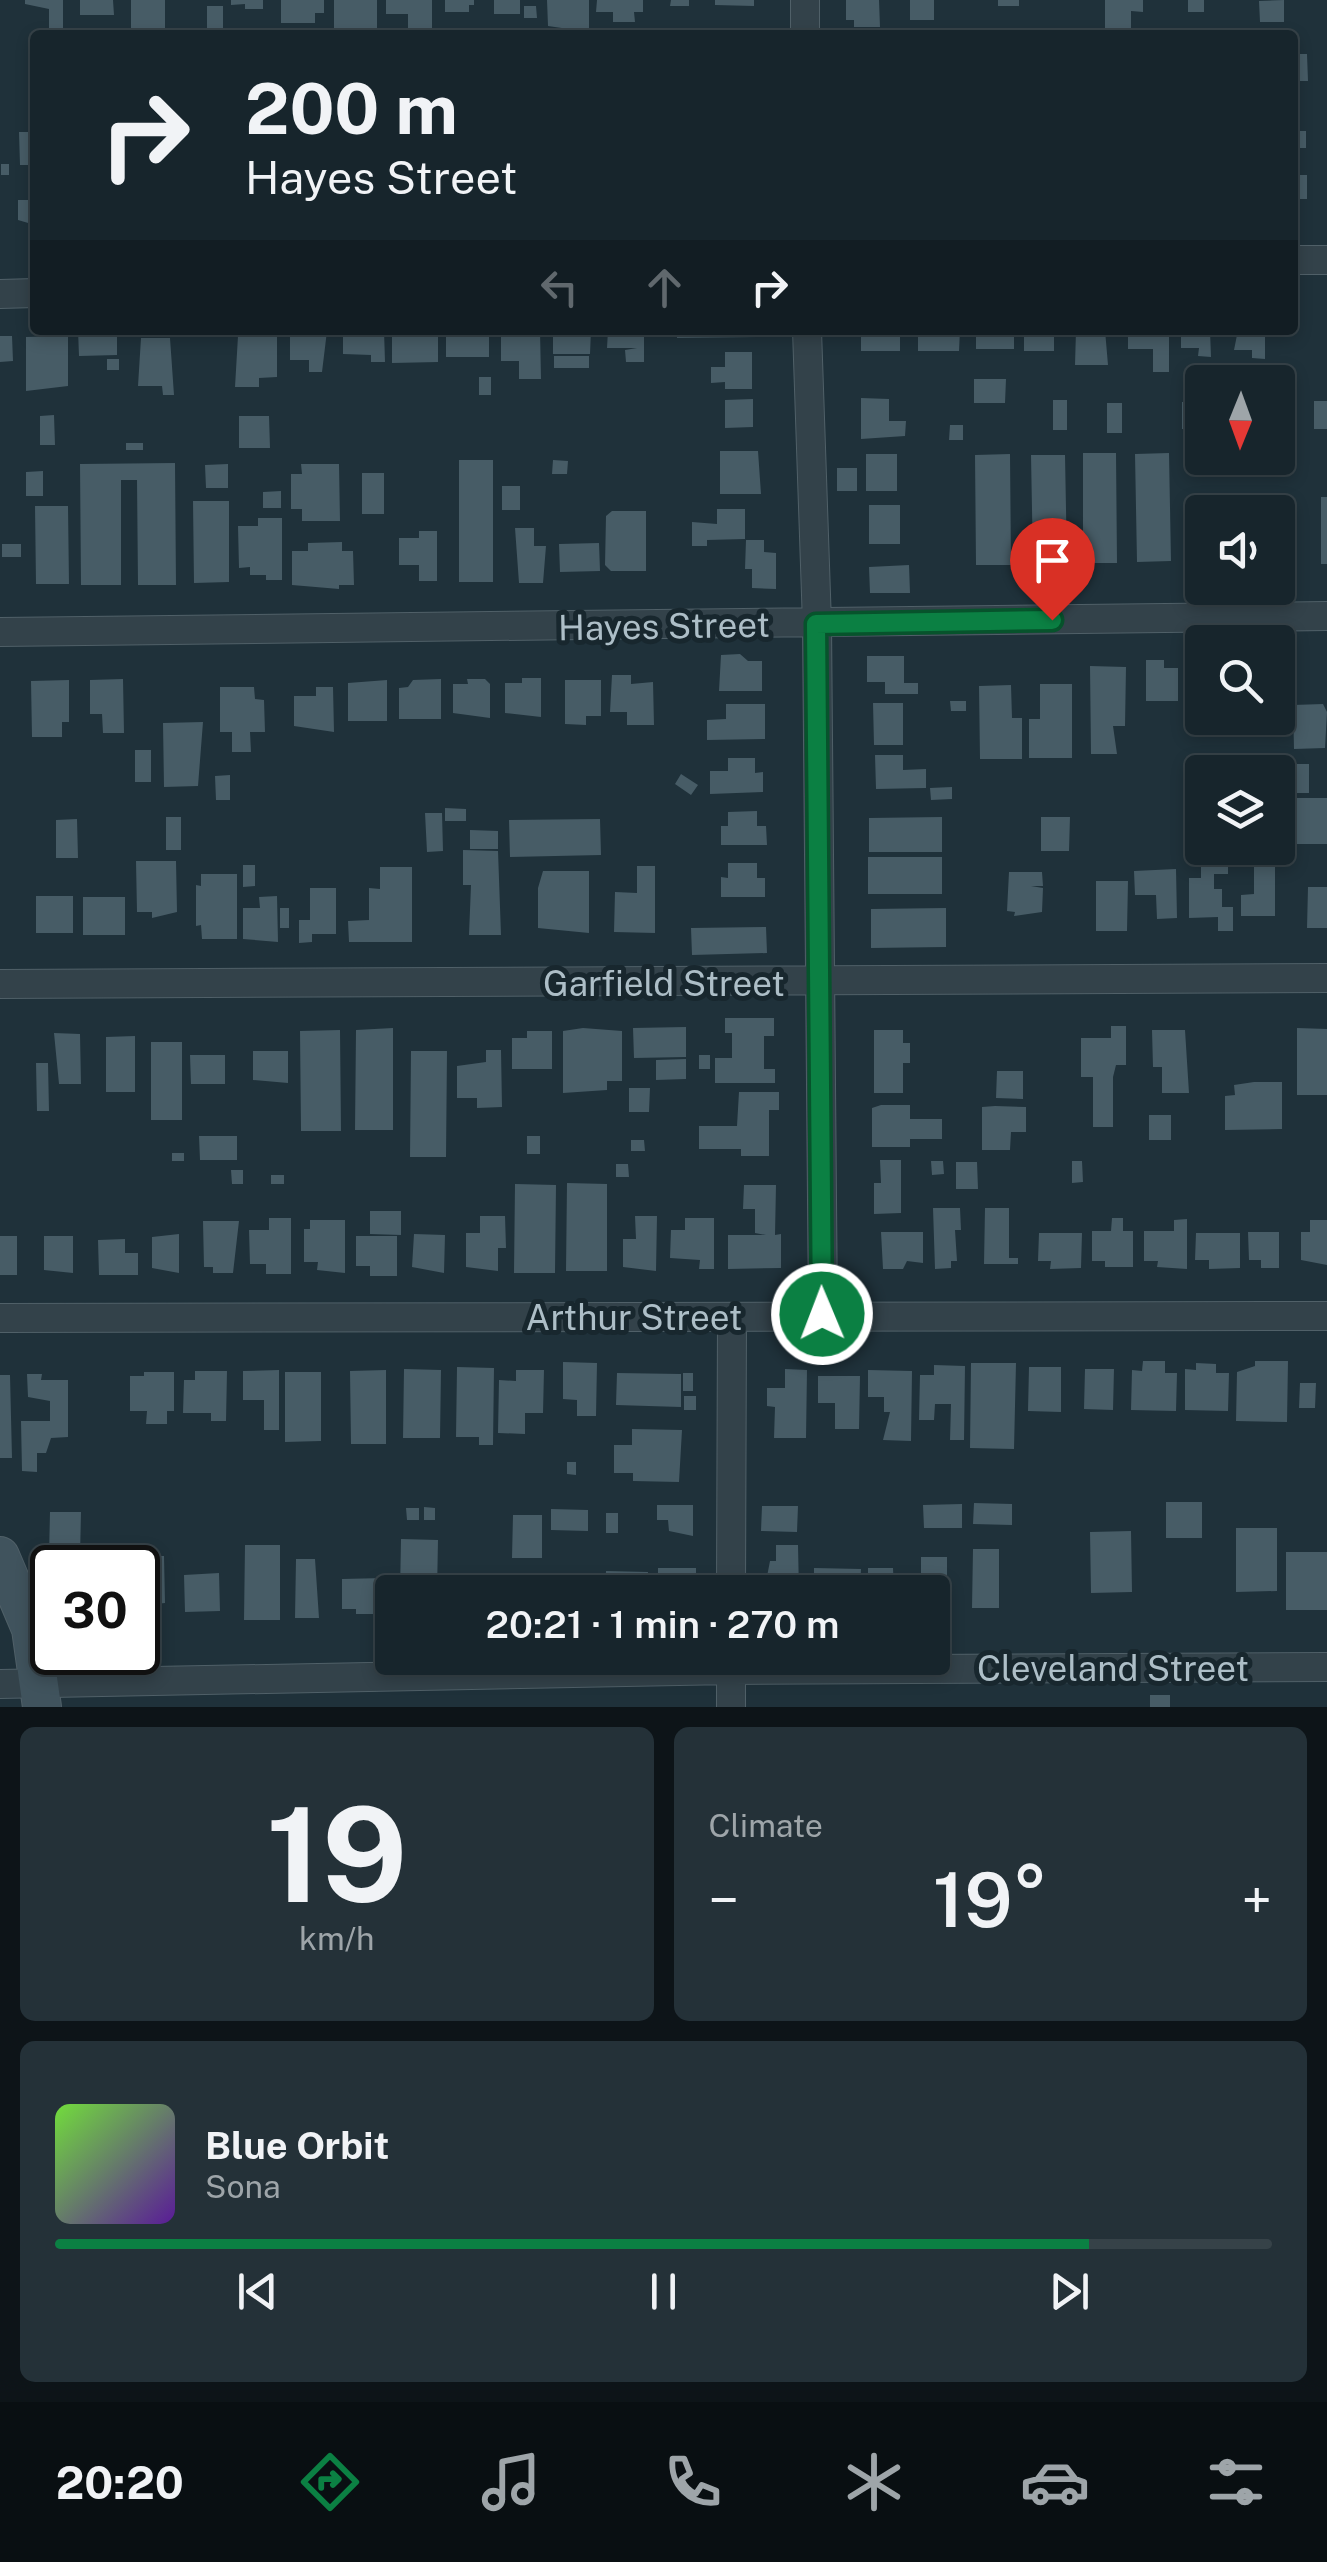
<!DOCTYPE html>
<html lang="en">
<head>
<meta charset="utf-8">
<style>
	:root { --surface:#17252c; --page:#243138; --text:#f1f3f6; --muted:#9ea5a9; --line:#364248; --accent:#0b8043 }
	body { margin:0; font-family:"Public Sans",sans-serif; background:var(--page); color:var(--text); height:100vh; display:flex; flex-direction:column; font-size:38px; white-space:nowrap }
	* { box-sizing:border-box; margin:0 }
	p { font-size:32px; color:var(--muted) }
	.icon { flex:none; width:55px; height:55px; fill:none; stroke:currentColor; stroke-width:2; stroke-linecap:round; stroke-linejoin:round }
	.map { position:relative; height:1707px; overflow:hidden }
	.details { display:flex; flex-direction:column; gap:20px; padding:20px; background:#0d1418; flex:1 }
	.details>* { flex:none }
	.hud { position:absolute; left:30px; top:30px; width:1268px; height:305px; border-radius:10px; box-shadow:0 5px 15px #0003,0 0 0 2px var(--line); background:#17252c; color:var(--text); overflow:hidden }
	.needle { width:65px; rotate:181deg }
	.buttons { position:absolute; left:1185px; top:365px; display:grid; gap:20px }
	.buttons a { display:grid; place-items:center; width:110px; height:110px; border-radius:10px; background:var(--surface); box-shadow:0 5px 15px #0003,0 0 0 2px var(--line); font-size:50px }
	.speed { position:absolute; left:30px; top:1545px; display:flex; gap:20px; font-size:50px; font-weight:700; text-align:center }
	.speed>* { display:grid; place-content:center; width:130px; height:130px; border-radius:50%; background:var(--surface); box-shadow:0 5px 15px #0003,0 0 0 2px var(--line); line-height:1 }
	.speed .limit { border:5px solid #111; border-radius:15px; background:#fff; color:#111 }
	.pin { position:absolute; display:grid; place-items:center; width:85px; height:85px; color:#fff; margin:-102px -42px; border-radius:50% 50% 50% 0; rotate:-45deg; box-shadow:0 0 10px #0007 }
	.pin .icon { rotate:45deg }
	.me { position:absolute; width:110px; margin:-55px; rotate:359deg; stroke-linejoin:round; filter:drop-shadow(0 0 8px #0008) }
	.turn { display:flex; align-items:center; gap:35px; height:210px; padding:0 50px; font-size:45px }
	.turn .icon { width:130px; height:130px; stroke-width:2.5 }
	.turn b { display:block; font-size:70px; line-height:85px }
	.lanes { display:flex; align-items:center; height:95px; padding:0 50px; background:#0003; justify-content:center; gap:50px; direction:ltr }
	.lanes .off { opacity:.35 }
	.big { font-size:75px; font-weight:600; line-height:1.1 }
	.details .tile { flex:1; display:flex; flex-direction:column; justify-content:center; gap:15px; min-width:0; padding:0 35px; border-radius:15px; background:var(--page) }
	.details .dial { align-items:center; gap:0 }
	.dial b { font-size:130px; line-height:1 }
	.song { display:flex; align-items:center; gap:30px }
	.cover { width:120px; height:120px; border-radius:15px; background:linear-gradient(135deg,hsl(100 70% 55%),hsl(270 70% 35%)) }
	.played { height:10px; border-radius:5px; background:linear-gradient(90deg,var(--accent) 85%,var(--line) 85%) }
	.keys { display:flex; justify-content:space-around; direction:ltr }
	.heat { display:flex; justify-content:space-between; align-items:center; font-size:55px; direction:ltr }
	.details .tiles { flex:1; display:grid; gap:20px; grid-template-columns:1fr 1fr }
	.tile:last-child { grid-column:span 2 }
	.trip { position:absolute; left:375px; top:1575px; width:575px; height:100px; border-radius:10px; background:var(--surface); box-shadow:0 5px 15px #0003,0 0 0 2px var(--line); font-weight:600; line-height:100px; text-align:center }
	.dock { display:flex; height:160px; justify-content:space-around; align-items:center; background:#090f12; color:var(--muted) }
	.dock .icon { width:70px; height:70px }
	.dock .active { color:var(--accent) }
	.dock b { font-size:45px; color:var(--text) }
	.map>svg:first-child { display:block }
</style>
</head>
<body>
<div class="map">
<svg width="1327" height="1707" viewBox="0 0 1327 1707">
	<rect width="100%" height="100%" fill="#1f313a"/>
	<path fill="#475c66" d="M25,0h38v30h-14v-21l-24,-5z
		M80,0h33l1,15h-34z
		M131,0h34v35h-34z
		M231,0h32v9h-18v-5l-14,1z
		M281,0h43v13h-9v10h-34z
		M334,0h43v35l-43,-1z
		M386,0h46v35h-24v-21h-22z
		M445,0h29v5h-5v7h-24z
		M494,0h26v14h-26z
		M547,0h42v32l-41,-6z
		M597,0h46v12h-9l1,10h-22v-10h-17z
		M671,0h18v6h-19z
		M715,0h39v6l-39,-1z
		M846,0h33l1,27h-26v-7h-8z
		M910,0h24v20h-24z
		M998,0h21v6h-21z
		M1105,0h38v12l-12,-1v24h-26z
		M1188,0h16v12h-16z
		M1284,0v22h-24l-1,-21z
		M207,6h16v22h-16z
		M524,6h12l1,12h-13z
		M1292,54h15l1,27h-16z
		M1292,131h14v17h-7v18h-7z
		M19,132h15v33h-14z
		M1,164h8v11h-8z
		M1292,175h15v24h-15z
		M28,193h7v32l-17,-5v-20h10z
		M78,330h39v25l-38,1z
		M264,330h13v47l-18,1v9h-24l3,-51h26z
		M343,330h41l1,32h-14v-7l-28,-1z
		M392,330h46v32l-46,1z
		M446,330h43v27h-43z
		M540,330l1,49h-22v-18h-18v-29z
		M553,330h38l-1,24h-37z
		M608,330h36v32h-18l-1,-12 12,-2h-30z
		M677,330h80v7l-80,1z
		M861,330h39v21h-39z
		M918,330h42l-1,21h-41z
		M976,330h38v19h-38z
		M1024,330h30v21h-30z
		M1076,330h29l3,35h-33z
		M1128,330h41v42h-16v-23h-25z
		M1181,330h29l1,27 -13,-1 1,-8h-18z
		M1238,330h27v29l-13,-1v-8h-18z
		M290,331h37l-5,41h-13v-12h-19z
		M0,336h12l1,25 -13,1z
		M68,336v50l-42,5v-54z
		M141,338h29l4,57h-11l-1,-9h-24z
		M725,352h27v37h-27v-7l-14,1v-16h14z
		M554,356h35v12h-35z
		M107,359h12v11h-12z
		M479,377h12v18h-12z
		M974,379h32l-1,24h-31z
		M861,398l28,1v22h17l-1,15 -44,3z
		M753,399v28l-28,1v-28z
		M1053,400h14v30h-14z
		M1202,401v28h-20v-27z
		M1314,401h13v28h-13z
		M1107,403h15v30h-15z
		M1278,404l7,1 5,32h-12z
		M54,415l1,30h-15v-29z
		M239,416h30l1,32h-31z
		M950,425h13v15h-14z
		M126,443h17v7h-17z
		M720,451h38l3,43h-41z
		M1083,453h33l1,110h-34z
		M1169,453l2,108 -34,1 -2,-108z
		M866,454h31v37h-31z
		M1010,454l1,111h-35l-1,-110z
		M1031,455h34l2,108 -34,1z
		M459,460h34v122h-34z
		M553,460l15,1 -1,13h-15z
		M175,463l1,122h-38l-1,-105h-16v105h-40l-1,-121z
		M228,464v24h-22l-1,-23z
		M301,464h38l1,57h-38v-12h-11v-35h11z
		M837,468h20v23h-20z
		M43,471v25h-17v-24z
		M362,473h22v41h-22z
		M502,486h18v24h-18z
		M281,491v17h-18v-16z
		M1321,497h6v67h-6z
		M193,501h36v81l-35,1z
		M869,505h31v39h-31z
		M1239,505h35v7h-35z
		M35,506h33l1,78h-33z
		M717,509h28v30l-38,1v6h-15v-24l25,2z
		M612,511h34v60h-35l-6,-6 1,-49z
		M258,518h24v62h-16v-5h-16v-8l-11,1 -1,-42h20z
		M515,528h19v18h12l-3,37h-24z
		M419,531h18v50h-18v-16h-20v-27h20z
		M1199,532h3v41h-3z
		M746,540h18v12l12,1v36l-24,-1v-19h-7z
		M342,542v9h11l1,34h-15v4l-47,-4v-34h16v-8z
		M599,543l1,28 -40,1 -1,-28z
		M2,544h19v13h-19z
		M909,565l1,28h-40l-1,-26z
		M740,654l8,7h14v30h-43l2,-36z
		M867,656h37v27h14v11h-33v-12h-18z
		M1146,660h18v8h14v33h-32z
		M1090,666l36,1 -1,59h-12l4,28h-26z
		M1188,667h14v51h17v9h-31z
		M612,675h19v9l22,-2 1,43h-27v-13h-17z
		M522,678h19v39l-36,-4v-30h17z
		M123,679l1,54h-21l-1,-19h-12v-34z
		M441,679v40h-42v-31l9,-1 5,-7z
		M467,679h18l5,5v34l-37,-5v-29h15z
		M69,680v42h-7v15h-30l-1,-56z
		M387,680v41h-39v-38z
		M565,680h36v36h-15v9l-21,-1z
		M1040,684h32v74h-43v-39h11z
		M1011,685l1,33h10v41h-42l-1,-73z
		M220,687h34l1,12 9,1 1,32h-15l1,20h-19v-20h-12z
		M316,687h17l1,45 -40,-6v-30h22z
		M950,701h16v10h-15z
		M873,703h30v42h-29z
		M726,704h39v35l-58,1v-20l19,-1z
		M1323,704l4,8 -2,36 -31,1 -1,-44z
		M1240,718h33v12l-32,1z
		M203,722l-5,64 -34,1 -1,-64z
		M135,750h16v32h-16z
		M875,755h28v15l23,-1v19l-50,1z
		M1257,756h28v27h-7v-11h-20z
		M728,758h27v15l8,-1v20l-53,2v-23h18z
		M1294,764h15v29h-15z
		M681,774l17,11 -7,10 -16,-11z
		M230,775v25h-14l-1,-24z
		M952,787v12l-21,1 -1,-12z
		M1296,798h31v46h-33l-3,-36h5z
		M445,808l21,1v12h-21z
		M757,811v15h9l1,19h-46v-19h7v-14z
		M425,813h17l1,38 -16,1z
		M166,817h15v33h-15z
		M942,817v35h-73v-34z
		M1041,817h29l-1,34h-28z
		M77,819l1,39h-22v-38z
		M600,819l1,36 -91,2 -1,-37z
		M470,830l28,1v18h-28z
		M463,850l35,1 3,84h-32l2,-50h-8z
		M868,857h74v37h-74z
		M1254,857h21v59h-34v-21l13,-1z
		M136,861h40l1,51 -25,6v-6h-15z
		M1201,861h27v13h-14v15h8v18h11v24h-15v-14l-29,1v-40h12z
		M728,863h29v15h8v19h-44v-20l7,1z
		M243,865h12v21l-12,1z
		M637,866h18v67l-41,-1 1,-40 22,1z
		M380,867h32v75h-63l-1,-21 21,-1v-32l11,1z
		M1176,869l1,49 -20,1 -1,-24h-21l-1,-24z
		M543,871h46v62l-51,-5v-40z
		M1009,872h33l1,14h-12l12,2 -1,24 -28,4 1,-4 -8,-1z
		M201,874h36v65h-35l-1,-14 -5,1v-41l5,1z
		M1096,881h32l-1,50h-31z
		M1308,887h19v41h-20z
		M310,888h26v46h-24v8l-13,1v-23h11z
		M36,896h37v37h-37z
		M277,896l1,46 -35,-3v-31h17l-1,-11z
		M83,897h42v38h-42z
		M280,908h9v20h-9z
		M946,908v39l-75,1v-39z
		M766,927l1,26 -75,2 -1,-27z
		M725,1018h49v18h-10v33h11v14h-60v-25h17v-25h-7z
		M1111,1026h15v39h-10l-3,12v50h-20v-50h-12v-39h30z
		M686,1027v30l-52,1 -1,-30z
		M393,1028v102h-38l1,-100z
		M583,1028l39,3v50h-15v9l-44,3v-62z
		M1297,1028l30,1v66h-30z
		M340,1030l1,101h-40l-1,-100z
		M874,1030h29v13h7v20h-7v30h-29z
		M1152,1030h33l4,63h-27v-26h-9z
		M527,1031h25v38h-40v-31h15z
		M54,1033l26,1 1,50h-22z
		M135,1036v56h-29v-55z
		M151,1042h31v78h-31z
		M486,1050h15l1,57 -25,1v-10h-20v-32l29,-4z
		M253,1051h35v32l-35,-3z
		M411,1051h36l-1,106h-36z
		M190,1055h35v29h-34z
		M699,1055h11v14h-11z
		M686,1059v20l-30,1v-20z
		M36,1063h12l1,48h-12z
		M997,1071h26v28l-27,-1z
		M1254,1082h28v47l-57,1v-34l10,-1 -1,-10z
		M629,1088h21l-1,24h-20z
		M739,1092h40v18h-10v46h-28v-7h-42v-23h38z
		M881,1105h29v14h32v20h-32v8h-38v-39z
		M995,1106l31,1v25h-15l-1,18h-28v-43z
		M1149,1115h22v25h-22z
		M199,1136h38v24h-37z
		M527,1136h13v18h-13z
		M631,1140h13l1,11h-14z
		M172,1153h12v8h-12z
		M880,1160h21v53l-27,1v-31h7z
		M931,1161h12l1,13 -12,1z
		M1072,1161h10l1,21 -11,1z
		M956,1162h21l1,27h-22z
		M616,1164h12l1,13h-13z
		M231,1170h12v14h-11z
		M271,1175h13v9h-13z
		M567,1183l40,1v87h-41z
		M515,1184l41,1 -1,88h-41z
		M744,1185h32l-1,50 6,-1v34l-53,1v-34h38l-11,-2v-24h-12z
		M933,1208h27l1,22h-6l2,31h-6v7l-16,1z
		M985,1208h24v50h9v6h-34z
		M370,1211h31v24l-31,-1z
		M480,1216h25l1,32h-8v23l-32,-4v-34h14z
		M635,1216h22l-1,55 -33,-4v-28h13z
		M269,1218h22v56h-25v-10h-16l-1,-34h20z
		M685,1218h29v51h-15l1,-9 -30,-2 1,-28h14z
		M1112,1218h11v13h10v36h-28v-6h-13v-30h19z
		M1187,1219v50l-30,-2 1,-6h-14v-30h30v-11z
		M310,1220h35v53l-28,-3 1,-8h-14v-33h6z
		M1310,1220h17v45l-26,-5v-28h9z
		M203,1221h36l-6,52h-20v-6h-9z
		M881,1232h42v31l-16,-2 -4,8h-20z
		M1248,1232h31v36h-18v-8h-12z
		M1039,1233h43l-1,35 -31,1 1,-8h-13z
		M1196,1233h44v35l-31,1v-9h-14z
		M179,1234v39l-27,-5v-31z
		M414,1234l31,1 -1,38 -32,-6z
		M0,1236h17v39h-17z
		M44,1236h29v37l-29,-3z
		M356,1236h41v40h-27v-10h-14z
		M125,1239v14h13v22h-39l-1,-35z
		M1143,1361h22v12h12l-1,38 -45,-1 1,-40 10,1z
		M1255,1361h33l-1,61 -51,-1 1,-49 18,-6z
		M563,1362l34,1 -1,53h-19v-16l-14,-1z
		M971,1363h45l-2,86 -44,-1z
		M1196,1363l20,1v9h13l-1,38 -43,-1v-41l11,1z
		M934,1365l31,1 -1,74h-14l1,-36h-16l-1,16h-15l1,-45h14z
		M457,1367l37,1 -1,77h-14v-8h-23z
		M1029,1367h32v45l-33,-1z
		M404,1369l37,1 -1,68h-37z
		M785,1369l22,1 -1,68h-32l1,-31 -8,-1v-18h18z
		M1085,1369h29l-1,41 -29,-1z
		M279,1370v60h-15v-30h-21v-29z
		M386,1370v74h-35l-1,-73z
		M516,1370h28l-1,43h-18v21l-27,-1 1,-53 17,1z
		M868,1370l44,1 -1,70 -28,-1 7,-28h-6v-15h-16z
		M195,1371h32l-1,50h-15v-8h-28l1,-33h11z
		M144,1372h30v39h-7v13h-21l1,-13h-17v-35h14z
		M285,1372h36v69l-36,1z
		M617,1373l64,1v33l-65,-2z
		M683,1373h10v18h-10z
		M27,1374h15l-1,6h27v57l-17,1 -5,15h-9v19l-15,-1 -1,-50h29v-20l-22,-4z
		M0,1375h10l2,83h-12z
		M818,1376h42l-1,53h-24v-26h-17z
		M1300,1383h16l-1,25h-16z
		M684,1396h12v14h-12z
		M632,1429l50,1 -3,52 -46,-1v-8h-19v-28h18z
		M567,1462h9v13l-9,-1z
		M1166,1502h36v36h-36z
		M974,1503l38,1v21l-39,-1z
		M962,1504v24h-38l-1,-23z
		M657,1505h36v31l-24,-5 -1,-11h-11z
		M762,1506h36l-1,26 -36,-1z
		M424,1507l11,1v12h-11z
		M406,1508h13v12h-12z
		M551,1509l37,1v21l-37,-1z
		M50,1512h31l-1,45h-31z
		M606,1513h12v20h-12z
		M513,1515h29v43h-30z
		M1236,1528h41v63l-41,1z
		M1131,1531l1,61 -41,1 -1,-61z
		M401,1539l37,1 -1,52h-37z
		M245,1545h35v75h-36z
		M776,1545h22l1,47h-35l6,-31h6z
		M973,1549h26v59h-27z
		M1286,1552h41v58h-41z
		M146,1556h18l1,47 -10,1v6h-17v-36h8z
		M921,1557h26v54h-15v-19h-11z
		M296,1559h19l4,59h-24z
		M658,1568h38v24h-38z
		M814,1568l47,1 -1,23h-46z
		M868,1568h25l1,24h-26z
		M606,1571l42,1 -1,20h-42z
		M219,1573l1,38 -35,1 -1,-37z
		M531,1573l12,1v18h-43v-13l31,1z
		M444,1577h49v15h-49z
		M384,1578v36h-28v-5h-14v-30z
		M550,1578h48v14h-48z
		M1150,1695h20v12h-20z"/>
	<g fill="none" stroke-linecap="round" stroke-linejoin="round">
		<defs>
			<path id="street" d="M805,35v-35
				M1292,260h35
				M0,294l35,-1
				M807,330l10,294 6,690
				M0,632l1327,-16
				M0,984l1327,-6
				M0,1318l1327,-2
				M731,1592l1,-274
				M731,1658v49
				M0,1684l731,-14 596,-3"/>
			<path id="secondary" d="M0,1556l31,73 11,78"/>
		</defs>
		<use href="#street" stroke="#506068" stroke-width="30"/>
		<use href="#secondary" stroke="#506068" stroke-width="40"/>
		<use href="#street" stroke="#33424a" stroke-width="28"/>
		<use href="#secondary" stroke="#40535d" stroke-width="38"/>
	</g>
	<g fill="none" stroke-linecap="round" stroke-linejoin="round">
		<defs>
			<path id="route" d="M822,1314l-6,-690 236,-4"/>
		</defs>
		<use href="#route" stroke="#07532c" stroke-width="25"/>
		<use href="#route" stroke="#0b8043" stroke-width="18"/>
	</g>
	<g text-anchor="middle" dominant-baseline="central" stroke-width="10" stroke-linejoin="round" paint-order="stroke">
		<g font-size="35" fill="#adbec7" stroke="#18272e">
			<text transform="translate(664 626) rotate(-1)">Hayes Street</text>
			<text x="664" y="983">Garfield Street</text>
			<text x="634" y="1317">Arthur Street</text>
			<text x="1113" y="1668">Cleveland Street</text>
		</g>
	</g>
</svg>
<div class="buttons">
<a><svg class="needle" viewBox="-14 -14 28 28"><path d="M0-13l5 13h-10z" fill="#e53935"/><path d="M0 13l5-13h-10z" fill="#9ea5a9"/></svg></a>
<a><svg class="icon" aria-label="sound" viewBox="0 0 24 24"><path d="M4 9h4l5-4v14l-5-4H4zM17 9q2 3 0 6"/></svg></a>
<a><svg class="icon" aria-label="search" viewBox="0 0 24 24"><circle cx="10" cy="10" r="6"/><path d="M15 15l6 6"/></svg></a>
<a><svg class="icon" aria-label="layers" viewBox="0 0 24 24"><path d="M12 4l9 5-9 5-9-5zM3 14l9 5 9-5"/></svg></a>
</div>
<div class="speed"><div class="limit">30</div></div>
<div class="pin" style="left:1052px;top:620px;background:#d93025"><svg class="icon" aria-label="arrive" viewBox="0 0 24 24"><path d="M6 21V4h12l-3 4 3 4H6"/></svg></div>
<svg class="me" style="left:822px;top:1314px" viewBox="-20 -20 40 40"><circle r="17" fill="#0b8043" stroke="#fff" stroke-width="3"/><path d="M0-11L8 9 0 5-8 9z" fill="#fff"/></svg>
<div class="trip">20:21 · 1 min · 270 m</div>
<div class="hud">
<div class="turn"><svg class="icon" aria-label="right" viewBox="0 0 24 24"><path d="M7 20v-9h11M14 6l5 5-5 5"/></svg><div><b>200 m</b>Hayes Street</div></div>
<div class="lanes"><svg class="icon off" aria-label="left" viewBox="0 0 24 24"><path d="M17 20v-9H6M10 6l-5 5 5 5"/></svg><svg class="icon off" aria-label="ahead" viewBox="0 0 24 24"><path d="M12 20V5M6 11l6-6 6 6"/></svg><svg class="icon" aria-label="right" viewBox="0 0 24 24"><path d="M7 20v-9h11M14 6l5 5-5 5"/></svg></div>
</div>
</div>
<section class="details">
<div class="tiles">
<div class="tile dial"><b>19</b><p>km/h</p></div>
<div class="tile"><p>Climate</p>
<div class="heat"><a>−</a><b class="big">19°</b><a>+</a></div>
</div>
<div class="tile">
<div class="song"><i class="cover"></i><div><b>Blue Orbit</b><p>Sona</p></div></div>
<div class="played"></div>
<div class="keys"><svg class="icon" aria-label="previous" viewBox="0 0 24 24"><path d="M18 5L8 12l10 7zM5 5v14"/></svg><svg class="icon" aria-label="pause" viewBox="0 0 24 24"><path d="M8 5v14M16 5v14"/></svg><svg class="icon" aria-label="next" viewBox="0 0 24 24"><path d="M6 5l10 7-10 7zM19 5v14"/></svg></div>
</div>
</div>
</section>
<nav class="dock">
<b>20:20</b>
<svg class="icon active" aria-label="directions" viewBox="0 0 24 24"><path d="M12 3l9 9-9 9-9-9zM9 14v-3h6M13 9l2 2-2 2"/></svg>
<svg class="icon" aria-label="music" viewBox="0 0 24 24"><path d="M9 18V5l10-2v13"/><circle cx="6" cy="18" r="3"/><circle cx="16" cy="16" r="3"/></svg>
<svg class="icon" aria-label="phone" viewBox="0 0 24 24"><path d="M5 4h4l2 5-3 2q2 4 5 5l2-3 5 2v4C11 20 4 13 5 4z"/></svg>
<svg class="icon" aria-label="climate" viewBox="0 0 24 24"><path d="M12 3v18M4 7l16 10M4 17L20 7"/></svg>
<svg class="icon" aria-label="car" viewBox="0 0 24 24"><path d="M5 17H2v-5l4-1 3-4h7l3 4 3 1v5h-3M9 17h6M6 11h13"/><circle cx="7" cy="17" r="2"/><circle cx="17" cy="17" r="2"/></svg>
<svg class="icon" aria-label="filters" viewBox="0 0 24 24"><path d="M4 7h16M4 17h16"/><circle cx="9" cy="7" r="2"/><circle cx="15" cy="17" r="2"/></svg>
</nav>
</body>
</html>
